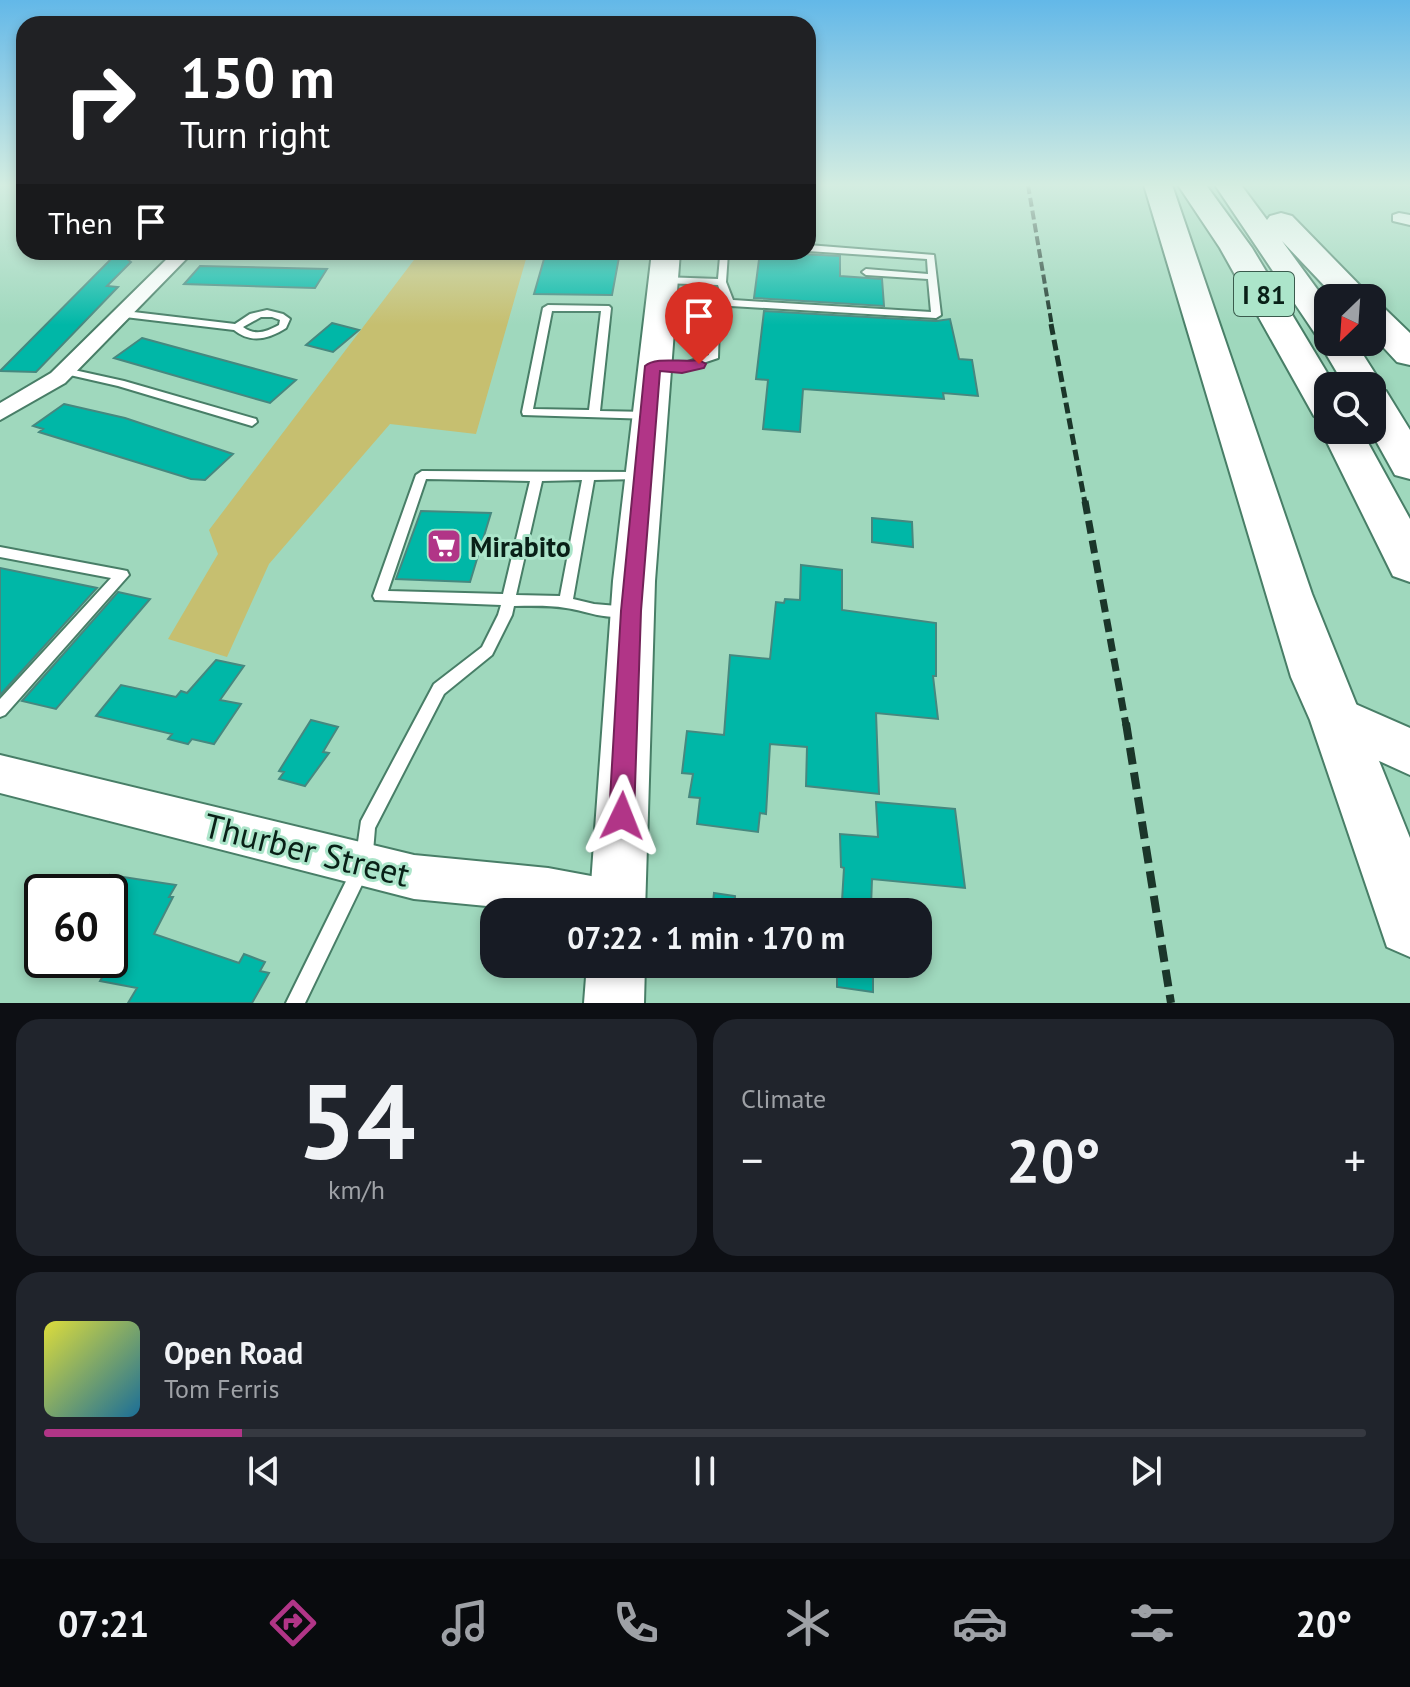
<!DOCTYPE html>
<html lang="en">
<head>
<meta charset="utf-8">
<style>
	:root { --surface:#171b24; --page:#20242c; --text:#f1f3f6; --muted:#9ea1a6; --line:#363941; --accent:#b13587 }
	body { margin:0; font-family:"PT Sans",sans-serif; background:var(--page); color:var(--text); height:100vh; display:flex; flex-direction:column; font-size:30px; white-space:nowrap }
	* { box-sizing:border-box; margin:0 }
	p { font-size:26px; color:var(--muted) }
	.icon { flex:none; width:44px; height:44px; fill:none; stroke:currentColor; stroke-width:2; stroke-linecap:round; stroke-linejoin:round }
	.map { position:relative; height:1003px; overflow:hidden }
	.drawer { display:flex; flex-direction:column; gap:16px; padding:16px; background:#0d0f14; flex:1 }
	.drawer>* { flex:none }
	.banner { position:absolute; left:16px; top:16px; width:800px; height:244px; border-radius:24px; box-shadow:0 4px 12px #0003; background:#202124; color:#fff; overflow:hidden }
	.needle { width:52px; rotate:205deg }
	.tools { position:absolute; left:1314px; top:284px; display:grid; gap:16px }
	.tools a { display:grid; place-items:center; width:72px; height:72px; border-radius:16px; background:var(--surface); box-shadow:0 4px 12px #0003; font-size:40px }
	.speed { position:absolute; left:24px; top:874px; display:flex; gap:16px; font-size:40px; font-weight:700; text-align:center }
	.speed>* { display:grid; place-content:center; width:104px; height:104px; border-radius:50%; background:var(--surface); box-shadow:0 4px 12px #0003; line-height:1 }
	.speed .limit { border:4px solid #111; border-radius:12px; background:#fff; color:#111 }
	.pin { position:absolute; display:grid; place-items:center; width:68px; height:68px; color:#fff; margin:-82px -34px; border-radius:50% 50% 50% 0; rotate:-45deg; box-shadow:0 0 8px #0007 }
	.pin .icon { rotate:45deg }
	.me { position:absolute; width:88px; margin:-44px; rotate:2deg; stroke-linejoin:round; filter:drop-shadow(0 0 6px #0008) }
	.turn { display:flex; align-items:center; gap:28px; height:168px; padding:0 32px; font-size:36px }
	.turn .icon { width:104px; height:104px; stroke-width:2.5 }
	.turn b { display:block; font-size:56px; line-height:68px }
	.then { display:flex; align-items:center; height:76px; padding:0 32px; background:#0003; gap:16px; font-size:30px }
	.big { font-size:60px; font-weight:600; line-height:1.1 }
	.drawer .widget { flex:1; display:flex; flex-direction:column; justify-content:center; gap:12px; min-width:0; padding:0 28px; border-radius:24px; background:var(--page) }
	.drawer .dial { align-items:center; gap:0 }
	.dial b { font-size:104px; line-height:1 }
	.song { display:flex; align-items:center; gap:24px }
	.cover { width:96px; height:96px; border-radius:12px; background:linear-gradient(135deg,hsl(60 70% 55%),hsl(200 70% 35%)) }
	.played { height:8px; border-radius:4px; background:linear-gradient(90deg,var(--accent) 15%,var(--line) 15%) }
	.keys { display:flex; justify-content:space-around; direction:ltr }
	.heat { display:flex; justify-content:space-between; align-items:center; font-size:44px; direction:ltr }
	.drawer .tiles { flex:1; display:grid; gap:16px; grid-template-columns:1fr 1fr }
	.widget:last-child { grid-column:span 2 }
	.trip { position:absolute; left:480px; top:898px; width:452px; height:80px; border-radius:24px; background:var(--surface); box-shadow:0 4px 12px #0003; font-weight:600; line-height:80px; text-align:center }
	.dock { display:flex; height:128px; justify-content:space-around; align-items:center; background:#090b0e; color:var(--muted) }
	.dock .icon { width:56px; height:56px }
	.dock .on { color:var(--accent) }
	.dock b { font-size:36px; color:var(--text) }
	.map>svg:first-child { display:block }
</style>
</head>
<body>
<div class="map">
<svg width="1410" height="1003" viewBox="0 0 1410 1003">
	<rect width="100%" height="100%" fill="#9fd8bd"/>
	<path fill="#c6bf70" d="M420,252h108l-52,182 -86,-10 -121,140 -42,93 -59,-18 50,-85 -9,-24z"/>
	<path fill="#00b7a7" stroke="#46887f" stroke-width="2" d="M118,252l13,10 -24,24 11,1 -82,85 -36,-1z
		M546,252h74l-8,43 -78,-1z
		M760,252l80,4v20l42,3 2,27 -130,-8z
		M200,266l127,3 -12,19 -131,-4z
		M764,311l172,10 14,-2 9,40 13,1 6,36 -35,-3 1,6 -141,-10 -3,43 -37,-3 5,-49 -12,-1z
		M332,323l27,7 -26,22 -27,-7z
		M142,338l154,42 -26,23 -156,-45z
		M64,404l61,14 108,36 -28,26 -14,-1 -152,-47 4,-3 -10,-3z
		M421,511l70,2 -21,69 -74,-3z
		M872,518l40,4 1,25 -41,-5z
		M801,565l41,5v40l94,13v53h-3l5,43 -62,-6 3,81 -73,-8 1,-39 -37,-3 -4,70 -6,-1 -2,19 -61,-8 3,-26 -11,-1 4,-23 -11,-1 5,-42 37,4 6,-80 40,4 6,-57 8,1 1,-4 15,1z
		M0,568l97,20 -97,107z
		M118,592l32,7 -94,110 -34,-8z
		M216,660l28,6 -24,34 21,4 -27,40 -22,-5 -4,5 -20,-5 4,-5 -76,-18 25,-31 55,12 5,-6 6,2z
		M311,720l27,7 -15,25 6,1 -24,33 -26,-7 5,-7 -5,-1z
		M876,802l79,7 10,79 -93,-9 -1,28 -29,-6 2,-33 -3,-1 -1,-33 38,3z
		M110,875l66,10 -7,12h4l-19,37 85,29 5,-9 21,8 -5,9 9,2 -17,30h-124l9,-15 -37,-7 10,-17z
		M714,893l21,3 -1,16h-22z
		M837,964h36v28l-36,-5z"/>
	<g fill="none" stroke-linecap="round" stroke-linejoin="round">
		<defs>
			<path id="service" d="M808,245l126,10 7,60 -5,3 -205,-12 -12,15 -1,37 -33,11 -33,-1v-4l4,-1h29l24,-8v-31l-48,-2 -5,-3 2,-2 53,1 13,-15 -6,-18 -56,-2 -4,-3 4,-3 56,2 2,-22 -54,-1 -3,-1 -1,-3 66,1 -2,29 7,18 198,12 -3,-33 -62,-4 -4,-3 4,-3 62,5 -1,-15 -119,-8z
				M548,305l61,1 2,2 -11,103 48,1 5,4 -1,3 -129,-4 -1,-3 21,-104zM552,311h49l-12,99 -56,-1z
				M267,310l16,4 7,5 -4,9c-17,11 -35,16 -52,2l-109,-13 -5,-3 5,-3 110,13 15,-10zM261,317h11l8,3 -1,5c-13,7 -24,11 -36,2z
				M65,368l59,13 132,38 1,3 -5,4 -134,-40 -57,-13v-4z
				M422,471l220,1 2,3 -6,4 -44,1 -21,119 21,5 35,3 2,4 -2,4c-23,6 -42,-4 -63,-7 -17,-3 -35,-2 -52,-2l-2,9 -20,40 -48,39 -69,134 -3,36 -67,139h-19l69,-140 6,-42 73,-137 48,-37 16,-32 3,-10 -126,-5 -2,-4 43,-121zM426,479l104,2 -27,113 -115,-3zM582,480l-22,116 -44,-1 26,-114z
				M0,547l122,23 5,1 2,4 -124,140 -5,2v-18l111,-121 -111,-21z"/>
			<path id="minor" d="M1399,213l11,2v10l-17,-4v-6z
				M174,252h19l-128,131 -65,37v-17l51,-30z"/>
			<path id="tertiary" d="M0,755l414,100 134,13 70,13 16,6 6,16 -4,9h-87l-135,-13 -414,-106z"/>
			<path id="primary" d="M652,252h28l-25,329 -10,331h-56l24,-331z
				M1337,696l73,32v47l-90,-41 -7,-16 7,-16z
				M587,964h58l-1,39h-60z"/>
			<path id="motorway" d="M1144,185h28l140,409 98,244v119l-23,-10 -77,-227 -19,-43z
				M1178,185h28l46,63 83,138h-7v44h33l49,89v63l-17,-6 -72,-146 7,-10 -14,-4 -94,-168z
				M1215,185h26l26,35 3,-4 11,-3 11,3 80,82h-36l-54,-57 46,63v38h27l28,44 -2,4 5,1 24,39v49l-15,-4 -25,-45 2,-44h-27l-26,-44 3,-5 -6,-2z
				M1372,305l12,3 26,25v32l-13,-3 -25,-27z"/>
		</defs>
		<use href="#service" stroke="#487e67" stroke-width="4"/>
		<use href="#minor" stroke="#487e67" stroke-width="4"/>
		<use href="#tertiary" stroke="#487e67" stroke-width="4"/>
		<use href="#primary" stroke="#487e67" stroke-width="4"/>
		<use href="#motorway" stroke="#487e67" stroke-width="4"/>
		<use href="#service" fill="#fff" fill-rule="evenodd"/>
		<use href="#minor" fill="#fff" fill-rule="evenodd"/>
		<use href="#tertiary" fill="#fff" fill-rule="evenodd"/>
		<use href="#primary" fill="#fff" fill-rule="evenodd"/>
		<use href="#motorway" fill="#fff" fill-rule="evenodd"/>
		<path stroke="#1b362a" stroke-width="4" stroke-dasharray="9 4" stroke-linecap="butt" d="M1028,185l24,141"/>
		<path stroke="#1b362a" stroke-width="5" stroke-dasharray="11 5" stroke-linecap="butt" d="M1051,324l34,179"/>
		<path stroke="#1b362a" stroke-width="7" stroke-dasharray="13 7" stroke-linecap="butt" d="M1085,501l41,224"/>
		<path stroke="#1b362a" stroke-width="8" stroke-dasharray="17 8" stroke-linecap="butt" d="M1126,723l45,280"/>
	</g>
	<linearGradient id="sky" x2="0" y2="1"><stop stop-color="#63b8e8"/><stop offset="0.57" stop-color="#d4ede1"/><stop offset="1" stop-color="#d4ede1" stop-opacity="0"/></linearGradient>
	<rect width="1410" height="325" fill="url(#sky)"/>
	<path fill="#b13587" stroke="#732258" stroke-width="2" d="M699,360l7,4 -2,4 -22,5 -22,-2 -19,240 -7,205 -3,9 -9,3 -9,-3 -4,-9 12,-205 24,-245c11,-10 38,-3 54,-6z"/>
	<defs>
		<symbol id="supermarket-square" viewBox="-11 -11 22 22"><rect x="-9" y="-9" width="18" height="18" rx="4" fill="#b13587" stroke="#ace5ca"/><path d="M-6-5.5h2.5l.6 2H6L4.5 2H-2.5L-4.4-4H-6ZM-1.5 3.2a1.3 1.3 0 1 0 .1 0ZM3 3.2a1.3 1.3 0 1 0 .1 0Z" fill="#fff"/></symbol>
	</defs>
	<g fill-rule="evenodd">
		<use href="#supermarket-square" x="424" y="526" width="40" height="40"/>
	</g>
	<g text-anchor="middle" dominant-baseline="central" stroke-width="6" stroke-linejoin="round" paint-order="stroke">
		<rect fill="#ace5ca" stroke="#3a5b4d" stroke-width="2" x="1234" y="272" width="60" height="44" rx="6"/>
		<g font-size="26" font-weight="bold" fill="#092017">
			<text x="1264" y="294">I 81</text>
		</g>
		<g font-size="28" font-weight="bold" fill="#092017" stroke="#ace5ca" text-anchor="start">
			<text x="470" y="546">Mirabito</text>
		</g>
		<g font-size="34" fill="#092017" stroke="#ace5ca">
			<text transform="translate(307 849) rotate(14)">Thurber Street</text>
		</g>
	</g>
</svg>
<div class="tools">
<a><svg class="needle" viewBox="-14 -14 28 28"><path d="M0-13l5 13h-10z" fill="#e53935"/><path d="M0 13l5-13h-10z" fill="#9ea1a6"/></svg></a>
<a><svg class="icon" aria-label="search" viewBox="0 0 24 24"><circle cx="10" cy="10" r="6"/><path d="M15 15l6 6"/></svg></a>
</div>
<div class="speed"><div class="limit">60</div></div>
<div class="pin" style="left:699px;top:364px;background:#d93025"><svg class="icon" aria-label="arrive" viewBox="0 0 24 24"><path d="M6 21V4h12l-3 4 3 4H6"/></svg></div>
<svg class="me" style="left:622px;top:816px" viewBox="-20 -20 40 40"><path d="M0-17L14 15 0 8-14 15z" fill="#b13587" stroke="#fff" stroke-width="4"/></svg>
<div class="trip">07:22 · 1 min · 170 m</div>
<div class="banner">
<div class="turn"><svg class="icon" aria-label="right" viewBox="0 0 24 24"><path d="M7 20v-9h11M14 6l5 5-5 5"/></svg><div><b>150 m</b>Turn right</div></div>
<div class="then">Then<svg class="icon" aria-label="arrive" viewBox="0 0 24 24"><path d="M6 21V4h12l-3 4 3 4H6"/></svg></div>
</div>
</div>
<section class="drawer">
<div class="tiles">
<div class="widget dial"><b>54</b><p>km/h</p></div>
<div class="widget"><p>Climate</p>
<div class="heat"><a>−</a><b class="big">20°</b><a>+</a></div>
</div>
<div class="widget">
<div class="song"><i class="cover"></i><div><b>Open Road</b><p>Tom Ferris</p></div></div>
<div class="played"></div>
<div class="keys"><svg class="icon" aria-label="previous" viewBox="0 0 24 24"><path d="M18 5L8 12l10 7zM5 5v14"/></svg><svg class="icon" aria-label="pause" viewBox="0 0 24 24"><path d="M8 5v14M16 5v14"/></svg><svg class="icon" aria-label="next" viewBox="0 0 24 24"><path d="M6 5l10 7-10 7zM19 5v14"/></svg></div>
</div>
</div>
</section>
<nav class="dock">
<b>07:21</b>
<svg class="icon on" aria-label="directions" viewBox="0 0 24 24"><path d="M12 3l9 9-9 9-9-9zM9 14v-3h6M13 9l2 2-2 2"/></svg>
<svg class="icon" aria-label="music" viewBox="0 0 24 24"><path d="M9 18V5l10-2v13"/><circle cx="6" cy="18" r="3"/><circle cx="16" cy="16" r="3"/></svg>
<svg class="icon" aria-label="phone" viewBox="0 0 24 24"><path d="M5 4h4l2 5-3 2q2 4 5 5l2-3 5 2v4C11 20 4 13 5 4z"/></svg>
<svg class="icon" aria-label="climate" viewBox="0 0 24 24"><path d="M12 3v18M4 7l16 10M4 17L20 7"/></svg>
<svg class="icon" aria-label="car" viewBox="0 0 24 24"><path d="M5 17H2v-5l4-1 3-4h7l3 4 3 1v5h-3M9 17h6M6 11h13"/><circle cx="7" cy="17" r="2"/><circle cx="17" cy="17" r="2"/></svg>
<svg class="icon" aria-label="filters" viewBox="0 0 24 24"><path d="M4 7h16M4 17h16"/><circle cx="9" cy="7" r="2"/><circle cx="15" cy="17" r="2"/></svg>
<b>20°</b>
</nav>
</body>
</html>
